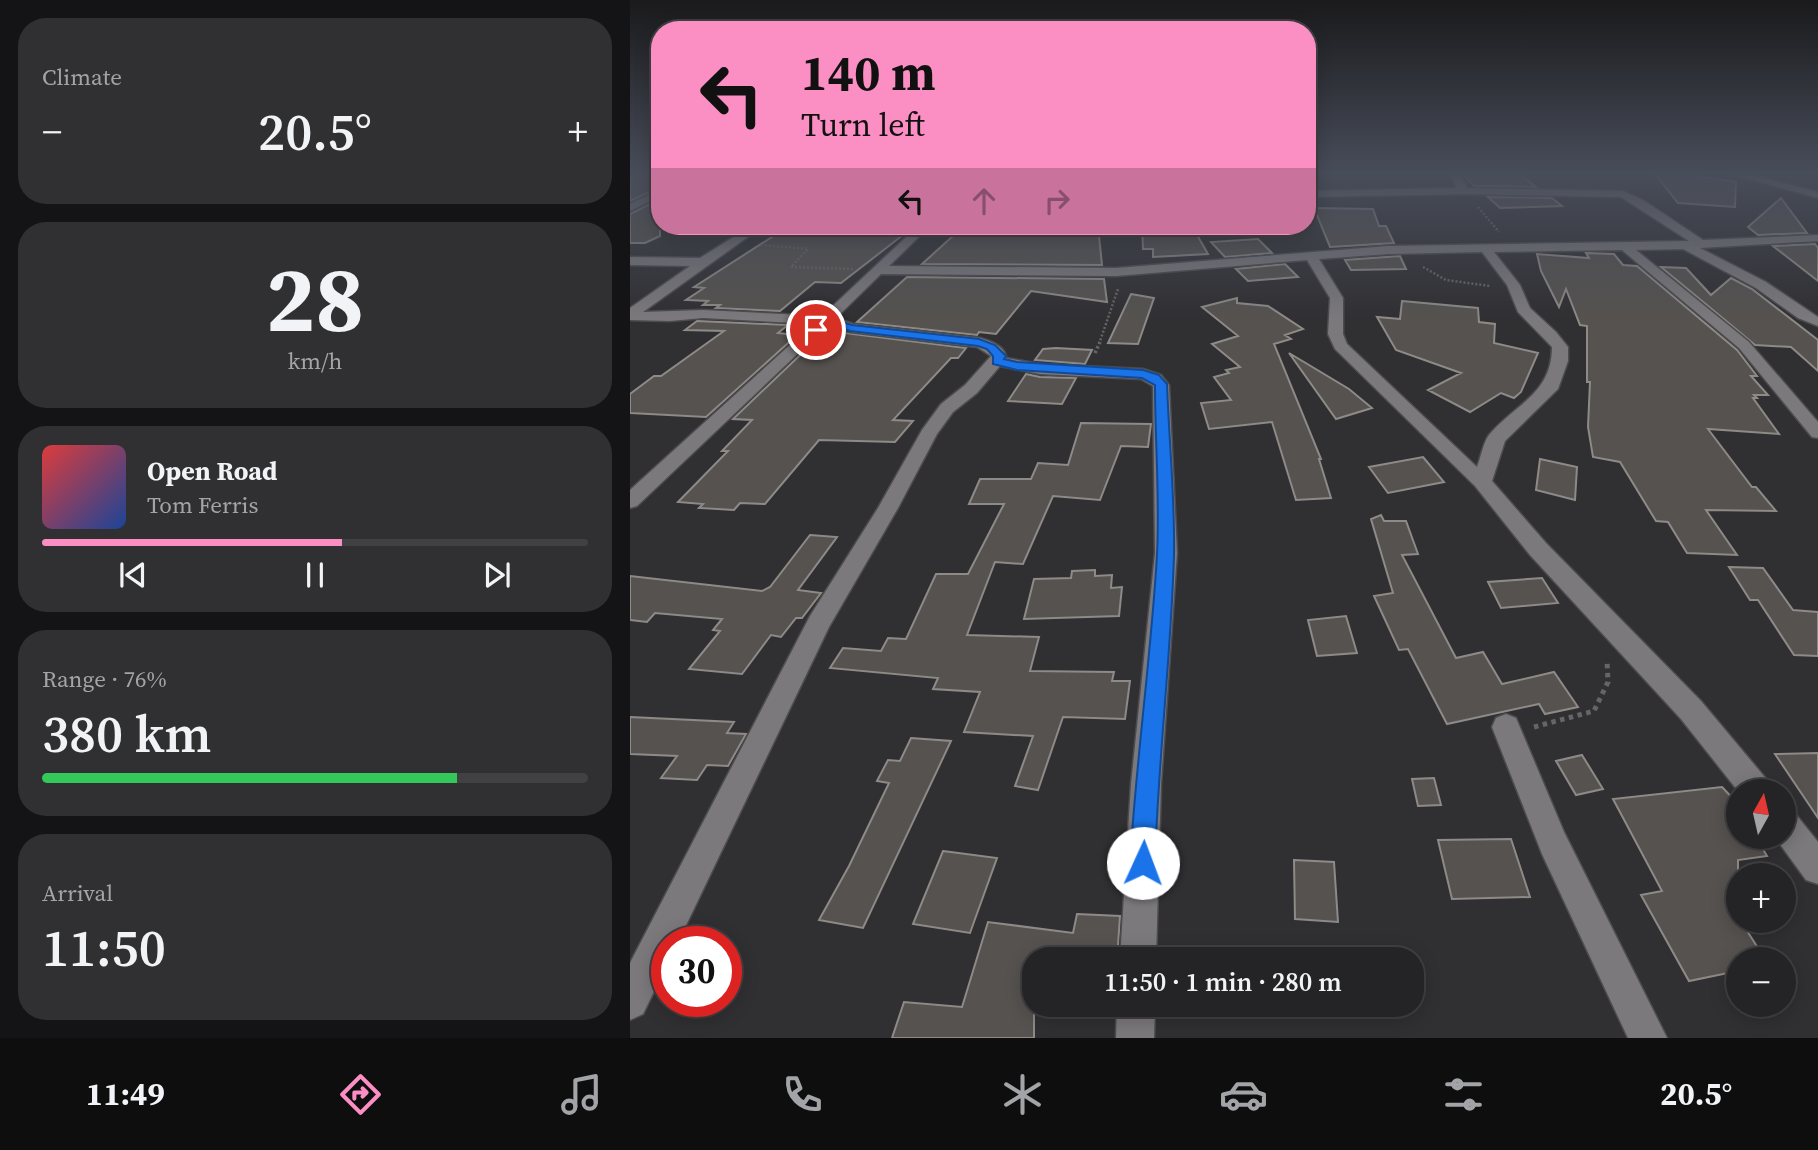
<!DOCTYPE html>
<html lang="en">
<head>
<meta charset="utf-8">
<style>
	:root { --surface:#242326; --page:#302f32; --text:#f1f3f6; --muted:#a3a4a7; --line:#414043; --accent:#fb8fc4 }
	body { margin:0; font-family:"Source Serif 4",serif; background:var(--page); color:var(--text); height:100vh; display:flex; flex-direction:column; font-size:26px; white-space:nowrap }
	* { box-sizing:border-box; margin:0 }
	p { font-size:23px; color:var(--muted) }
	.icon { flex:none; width:38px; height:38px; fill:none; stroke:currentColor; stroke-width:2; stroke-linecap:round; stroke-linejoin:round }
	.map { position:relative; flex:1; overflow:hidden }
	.details { display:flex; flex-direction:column; gap:18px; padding:18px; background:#141315; width:630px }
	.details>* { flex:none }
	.guide { position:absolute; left:21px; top:21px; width:665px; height:214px; border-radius:28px; box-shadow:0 4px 18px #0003,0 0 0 2px var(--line); background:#fb8fc4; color:#111; overflow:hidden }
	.needle { width:46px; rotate:8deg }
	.controls { position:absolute; left:1096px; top:779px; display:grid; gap:14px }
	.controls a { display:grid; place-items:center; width:70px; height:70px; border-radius:50%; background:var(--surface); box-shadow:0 4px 18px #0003,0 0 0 2px var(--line); font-size:35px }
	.speed { position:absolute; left:21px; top:926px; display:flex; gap:14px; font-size:35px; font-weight:700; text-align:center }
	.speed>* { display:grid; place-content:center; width:91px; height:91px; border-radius:50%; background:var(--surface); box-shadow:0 4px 18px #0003,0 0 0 2px var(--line); line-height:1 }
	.speed .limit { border:10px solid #d22; background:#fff; color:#111 }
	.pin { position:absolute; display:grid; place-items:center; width:60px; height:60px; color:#fff; margin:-30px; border:4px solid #fff; border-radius:50%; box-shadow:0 2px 7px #0007 }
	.me { position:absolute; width:77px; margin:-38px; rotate:2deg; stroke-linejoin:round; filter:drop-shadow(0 0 5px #0008) }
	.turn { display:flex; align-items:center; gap:24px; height:147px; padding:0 35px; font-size:32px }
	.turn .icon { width:91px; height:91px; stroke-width:2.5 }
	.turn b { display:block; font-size:49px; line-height:60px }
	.lanes { display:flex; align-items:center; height:66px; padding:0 35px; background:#0003; justify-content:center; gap:35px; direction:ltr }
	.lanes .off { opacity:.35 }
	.big { font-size:52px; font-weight:600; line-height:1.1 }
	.details .tile { flex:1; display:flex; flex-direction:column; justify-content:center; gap:10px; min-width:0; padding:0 24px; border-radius:28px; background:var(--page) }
	.details .dial { align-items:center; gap:0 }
	.dial b { font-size:91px; line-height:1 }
	.song { display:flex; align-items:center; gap:21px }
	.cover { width:84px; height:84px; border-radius:10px; background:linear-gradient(135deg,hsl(0 70% 55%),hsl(220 70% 35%)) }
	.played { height:7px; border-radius:4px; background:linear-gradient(90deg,var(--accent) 55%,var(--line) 55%) }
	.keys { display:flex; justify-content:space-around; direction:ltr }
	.heat { display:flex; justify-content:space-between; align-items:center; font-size:38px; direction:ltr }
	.charge { height:10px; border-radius:5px; background:linear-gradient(90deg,#34c759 76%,var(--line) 0) }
	.trip { position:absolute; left:392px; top:947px; width:402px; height:70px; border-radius:28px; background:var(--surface); box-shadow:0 4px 18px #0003,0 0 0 2px var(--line); font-weight:600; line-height:70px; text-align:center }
	.tab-bar { display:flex; height:112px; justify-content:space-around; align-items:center; background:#0e0e0f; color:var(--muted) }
	.tab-bar .icon { width:49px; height:49px }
	.tab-bar .active { color:var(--accent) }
	.tab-bar b { font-size:32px; color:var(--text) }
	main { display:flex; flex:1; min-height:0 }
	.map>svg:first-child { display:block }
</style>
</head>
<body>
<main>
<section class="details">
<div class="tile"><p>Climate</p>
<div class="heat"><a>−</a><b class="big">20.5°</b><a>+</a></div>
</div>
<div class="tile dial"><b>28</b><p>km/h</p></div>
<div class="tile">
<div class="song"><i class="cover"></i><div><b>Open Road</b><p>Tom Ferris</p></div></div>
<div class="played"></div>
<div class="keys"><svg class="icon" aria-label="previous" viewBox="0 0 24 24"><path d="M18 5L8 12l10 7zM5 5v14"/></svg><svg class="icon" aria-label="pause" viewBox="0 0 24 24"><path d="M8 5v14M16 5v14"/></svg><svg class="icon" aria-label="next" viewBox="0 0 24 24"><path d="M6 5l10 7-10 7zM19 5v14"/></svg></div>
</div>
<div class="tile"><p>Range · 76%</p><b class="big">380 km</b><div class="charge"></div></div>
<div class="tile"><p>Arrival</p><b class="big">11:50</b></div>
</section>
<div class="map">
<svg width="1188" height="1038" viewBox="0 0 1188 1038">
	<rect width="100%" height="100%" fill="#302f32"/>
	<path fill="#55524f" stroke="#8d8a87" stroke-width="2" d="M0,174h30v13l-30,14z
		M833,174h57l16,13 -62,-1z
		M1025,174h31l50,8 -1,25 -57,-4z
		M858,197l64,1 10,8 -62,2z
		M1151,198l26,35 -49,2 -10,-8z
		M30,199v37l-15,7h-15v-29z
		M684,208l59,1 6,17h7l8,17 -64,4z
		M159,226h89l-10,8 35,1 -62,48 -26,-1 -35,29 -64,-3 4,-3h-17l5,-4 -22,-1 18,-12 -10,-1z
		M357,226h111l4,39 -180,-1 32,-29h24z
		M512,226h50l16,28 -55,3v-8h-10z
		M628,239l14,14 -47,4 -14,-15z
		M1185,244l3,4v33l-45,-35z
		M956,253l28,1 9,11 14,1 100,84 20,26h-6l17,19h-14l3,3h-4l26,36 -71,-5 44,58h4l20,24 -70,-1 31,45 -50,-2 -19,-31 -12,-1 -36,-59 -27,-5 -5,-30 2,-45h-3v-56l-7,-1 -14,-36 -7,18 -18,-36 -4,-17 52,4z
		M770,256l6,13 -55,1 -6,-10z
		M655,264l13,13 -50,4 -12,-12z
		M1031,267l25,1 25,27 20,-17 21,11 66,51v31l-27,-24 -36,-2z
		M277,277l197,2 3,23 -76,-11 -35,43 -17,-2 -2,3 -120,-13z
		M501,294l23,4 -16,46 -30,-1z
		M607,298v5l31,3 35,23 -18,6 6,4 -17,5 47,115h-2l12,39 -35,2 -24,-78 -63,7 -8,-26 30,-3 -17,-23 15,-4 -3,-3 14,-3 -28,-23 26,-8 -36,-29z
		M772,301l76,7 1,14 16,2 -1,19 44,10 -17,39 -7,6 -13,-5 -31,19 -42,-22 33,-17 -65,-23 -19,-33 23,2z
		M67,321l91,4 -10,8 19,2 -91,82 -76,-4v-19l24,-18h7l63,-45 -39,-1z
		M215,333l121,15 -8,10h-7l-58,62 20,1 -18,21 -76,-2 -54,64 -25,-1 -6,7 -35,-2 4,-4 -25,-2 50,-51h-6l30,-31 -19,-1 86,-82 20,2z
		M426,348l36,2 -7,14 -50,-4 8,-11z
		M659,353l60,36 23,19 -36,11z
		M396,374l14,3 36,1 -14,26 -54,-3z
		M451,423l70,1 -3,23 -27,-1 -21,54 -47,-4 -30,68 -28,-2 -28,73 72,2 -9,34 84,1 -2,9h18l-5,38 -62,-2 -25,73 -23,-4 18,-50 -69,-4 16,-40 -47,-3 5,-11 -108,-10 13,-20 38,3 7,-13 18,1 30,-65h32l36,-70h-35l11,-25h51l7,-16 30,2z
		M793,457l21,25 -56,11 -19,-26z
		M910,459l37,8 -2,33 -39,-10z
		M751,515l3,6h22l12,33 -16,1 54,103 27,-6 19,32 52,-12 24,35 -33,7 -6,-10 -92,20 -39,-75 -9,1 -25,-54 19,-3 -22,-74z
		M180,535l27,2 -39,53 23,3 -19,25h-6l-15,19 -10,-2 -29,39 -53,-5 31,-38 -7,-1 9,-11 -67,-6 -8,9 -17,-2v-44l132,15 8,-4z
		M1099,567l34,1 30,42 25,2v44l-24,-1 -36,-55h-8z
		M465,570v6l17,-1 -1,13 11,-1 -3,29 -95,3 10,-40 37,-1 1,-7z
		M912,578l16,25 -57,5 -13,-26z
		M716,616l11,37 -40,3 -9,-36z
		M0,717l104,5 -7,11 19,1 -18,32 -21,-1 -10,15 -36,-2 16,-22 -47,-2z
		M281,738l40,3 -88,187 -44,-8 30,-54 40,-83 -12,-2 11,-21 12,1z
		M1188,753v65l-43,-64z
		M952,755l21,34 -27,6 -20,-34z
		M804,778l7,27 -23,1 -6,-27z
		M1092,787l16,17v32h17l12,20 -29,4v40l-10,1 37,58h-27v12l-49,10 -48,-86 21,-4 -49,-92z
		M881,839l19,58 -78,2 -14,-59z
		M313,851l54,7 -27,75 -57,-9z
		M664,860l40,2 4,60 -43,-3z
		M447,914l43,2 -3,43h-83v79h-142l12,-36 58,5 26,-85 85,11z"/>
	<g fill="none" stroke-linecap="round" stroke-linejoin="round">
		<defs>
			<path id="minor" d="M820,174h10l7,14 156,3 20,9 60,40 115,-5v6l-118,7 66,34 52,35v9l-20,-8 -42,-30 -73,-39 -47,1 113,92 69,80v16l-6,-1 -73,-89 -117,-98 -128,2 26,33 10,23 26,24 12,15v14l-10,28 -53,52 -13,40 54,62 155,158 67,80 4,10h-34l-57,-72 -151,-164 -55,-69 -140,-137 -7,-15 2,-36 -23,-38 -191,16 -235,-2 -45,44 17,6 127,14c11,3 26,9 26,20l34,6 103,5 18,6 8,10 8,168 -16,231 -5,175h-36l11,-175 24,-231 -2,-167 -12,-7 -101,-5 -40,-8 -23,27 -24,19 -16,22 -39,74 -69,119 -151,315h-11v23l-24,49 -13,6v-57l180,-347 68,-108 44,-78 19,-26 24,-19 26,-29 -14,-9 -126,-15 -23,-7 -191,181 -7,2v-18l183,-166 -110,-6 -33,3 -40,-1v-12l60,-42 -60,-1v-8l70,1 51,-32h12l-120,86 60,-2 119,6 96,-90h12l-41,40 227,2 272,-22 301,-5 -68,-44 -157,-3 -157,3v-6l150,-3zM852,252l25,33 11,27 34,35c0,47 -37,57 -63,88 -6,8 -8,22 -12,32l-130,-123 -4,-10v-36l-24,-39 69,-5z
				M1101,174h17l70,18v6z
				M30,189v7l-30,15v-7z
				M876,714l10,4 48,114 103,206h-39l-86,-184 -50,-127 4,-9z
				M1153,808l11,4 24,30v42l-12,-4 -32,-44h9z
				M487,1004h38l-1,34h-38z"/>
		</defs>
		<use href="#minor" stroke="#4c4b4e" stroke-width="3"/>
		<path stroke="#656467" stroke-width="2.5" stroke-dasharray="2 2" stroke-linecap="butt" d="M848,207l21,25
			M131,245l47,4 -17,18 63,2
			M793,267l23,13 44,6
			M469,344l19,-55"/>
		<path stroke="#656467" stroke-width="3.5" stroke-dasharray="2.5 2.5" stroke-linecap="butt" d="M465,353l5,-11"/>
		<path stroke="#656467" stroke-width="5" stroke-dasharray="4.5 4.5" stroke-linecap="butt" d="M904,727l60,-16 14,-29 -1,-22"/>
		<use href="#minor" fill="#7b797c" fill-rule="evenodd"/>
	</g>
	<linearGradient id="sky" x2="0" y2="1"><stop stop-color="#1a1a1c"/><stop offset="0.54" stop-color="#484d5a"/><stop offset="1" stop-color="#484d5a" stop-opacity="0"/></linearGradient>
	<rect width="1188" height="320" fill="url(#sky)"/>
	<path fill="#1a73e8" stroke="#114b97" stroke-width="2" d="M196,317l26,8 127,14 16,6 11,11 -2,3 13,3 126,8 16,5 8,9c2,57 8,114 7,171 -3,103 -16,205 -19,308l-4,9 -8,3 -9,-3 -4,-9c6,-103 21,-205 27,-308 3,-56 -2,-114 -2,-170l-13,-7 -125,-8 -24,-6v-8l-6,-7 -9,-3 -128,-15 -22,-7 -9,8h-7v-5z"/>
</svg>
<div class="controls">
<a><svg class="needle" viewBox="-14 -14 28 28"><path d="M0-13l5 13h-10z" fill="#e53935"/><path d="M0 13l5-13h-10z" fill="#a3a4a7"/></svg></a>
<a>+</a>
<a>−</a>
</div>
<div class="speed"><div class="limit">30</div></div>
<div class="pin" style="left:186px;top:330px;background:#d93025"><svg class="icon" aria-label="arrive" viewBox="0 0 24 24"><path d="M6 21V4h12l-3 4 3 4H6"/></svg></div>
<svg class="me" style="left:513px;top:863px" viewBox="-20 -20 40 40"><circle r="19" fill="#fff"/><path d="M0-13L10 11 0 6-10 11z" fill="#1a73e8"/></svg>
<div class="trip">11:50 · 1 min · 280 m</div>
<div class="guide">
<div class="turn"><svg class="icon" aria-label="left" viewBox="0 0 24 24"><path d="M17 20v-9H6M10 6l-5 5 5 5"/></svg><div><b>140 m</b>Turn left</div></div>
<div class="lanes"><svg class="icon" aria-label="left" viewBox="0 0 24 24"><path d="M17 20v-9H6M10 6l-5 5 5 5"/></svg><svg class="icon off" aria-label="ahead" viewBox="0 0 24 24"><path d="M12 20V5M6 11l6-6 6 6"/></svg><svg class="icon off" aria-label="right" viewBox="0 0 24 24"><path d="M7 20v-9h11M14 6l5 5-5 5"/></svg></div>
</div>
</div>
</main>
<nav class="tab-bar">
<b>11:49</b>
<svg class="icon active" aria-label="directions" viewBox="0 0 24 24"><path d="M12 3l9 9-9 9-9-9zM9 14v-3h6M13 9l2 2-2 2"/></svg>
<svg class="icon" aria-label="music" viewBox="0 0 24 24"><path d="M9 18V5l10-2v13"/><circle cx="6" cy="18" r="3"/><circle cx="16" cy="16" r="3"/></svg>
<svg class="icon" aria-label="phone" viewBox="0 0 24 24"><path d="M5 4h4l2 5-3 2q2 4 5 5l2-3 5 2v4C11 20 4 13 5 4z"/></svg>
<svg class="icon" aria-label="climate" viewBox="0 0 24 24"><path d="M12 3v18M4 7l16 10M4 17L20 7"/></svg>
<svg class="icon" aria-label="car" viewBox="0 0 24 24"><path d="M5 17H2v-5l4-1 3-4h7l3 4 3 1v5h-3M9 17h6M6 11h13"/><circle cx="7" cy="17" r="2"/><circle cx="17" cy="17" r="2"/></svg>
<svg class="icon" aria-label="filters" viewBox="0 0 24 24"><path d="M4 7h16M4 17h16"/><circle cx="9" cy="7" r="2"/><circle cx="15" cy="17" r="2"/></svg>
<b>20.5°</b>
</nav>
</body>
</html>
